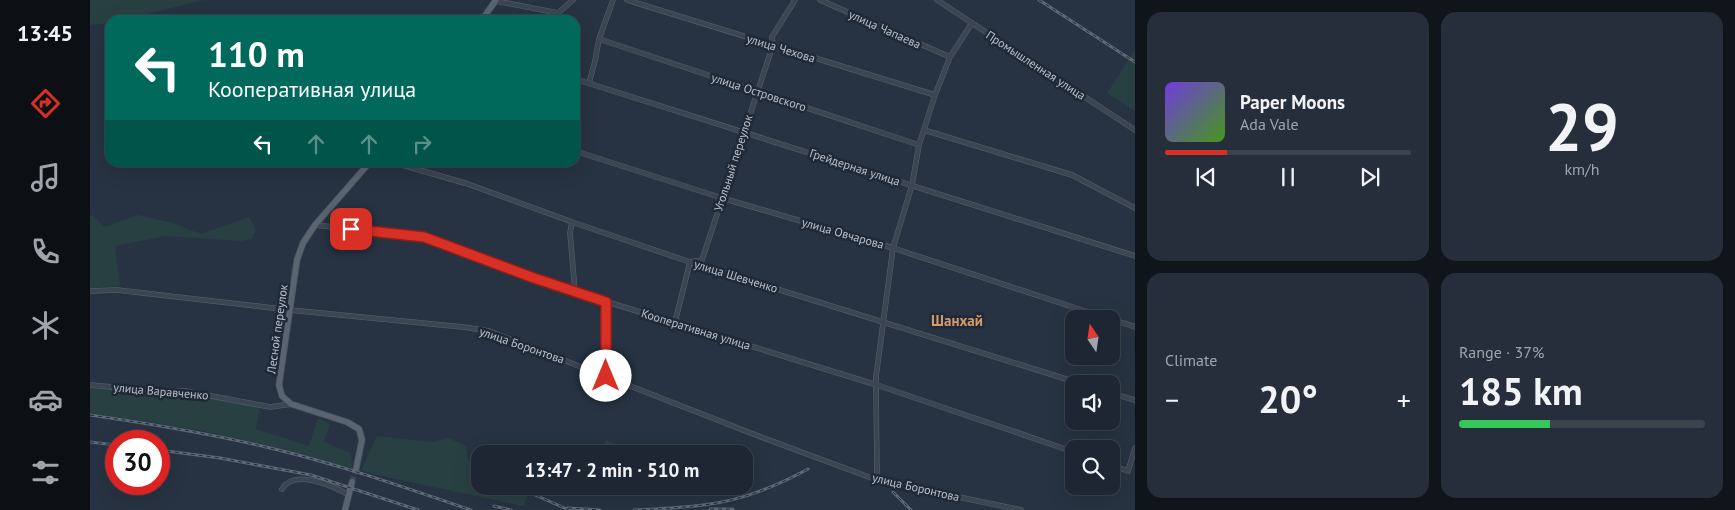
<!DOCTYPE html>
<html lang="en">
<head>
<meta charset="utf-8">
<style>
	:root { --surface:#1d2632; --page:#252e3a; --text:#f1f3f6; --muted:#a0a5ac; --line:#3b434d; --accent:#d93025 }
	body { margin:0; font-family:"PT Sans",sans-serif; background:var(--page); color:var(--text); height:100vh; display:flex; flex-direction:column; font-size:19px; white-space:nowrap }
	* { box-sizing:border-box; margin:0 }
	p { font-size:16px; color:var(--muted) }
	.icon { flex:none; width:28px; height:28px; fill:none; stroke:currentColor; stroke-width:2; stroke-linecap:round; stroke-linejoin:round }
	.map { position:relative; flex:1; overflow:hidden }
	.sheet { display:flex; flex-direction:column; gap:12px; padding:12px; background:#10151c; width:600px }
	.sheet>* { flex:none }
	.top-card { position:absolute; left:15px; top:15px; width:475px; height:152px; border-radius:15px; box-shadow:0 5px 20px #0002,0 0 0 1px var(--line); background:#00695c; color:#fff; overflow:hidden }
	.needle { width:32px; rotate:347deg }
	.tools { position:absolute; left:975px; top:310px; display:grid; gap:10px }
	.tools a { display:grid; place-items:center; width:55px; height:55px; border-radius:10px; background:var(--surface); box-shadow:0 5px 20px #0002,0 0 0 1px var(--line); font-size:25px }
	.speed { position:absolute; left:15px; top:430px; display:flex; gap:10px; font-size:25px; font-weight:700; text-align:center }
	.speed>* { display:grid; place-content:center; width:65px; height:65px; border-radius:50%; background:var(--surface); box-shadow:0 5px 20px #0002,0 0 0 1px var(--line); line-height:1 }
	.speed .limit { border:8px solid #d22; background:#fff; color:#111 }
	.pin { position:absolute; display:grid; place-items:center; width:42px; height:42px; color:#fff; margin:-21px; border-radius:10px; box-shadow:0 2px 8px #0006 }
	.me { position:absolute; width:55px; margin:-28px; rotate:0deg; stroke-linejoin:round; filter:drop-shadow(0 0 4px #0008) }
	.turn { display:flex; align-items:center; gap:18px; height:105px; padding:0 20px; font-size:22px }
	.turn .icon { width:65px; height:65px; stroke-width:2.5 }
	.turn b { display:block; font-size:35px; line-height:42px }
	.lanes { display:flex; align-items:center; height:48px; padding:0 20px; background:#0003; justify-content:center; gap:25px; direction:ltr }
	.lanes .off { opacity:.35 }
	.big { font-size:38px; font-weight:700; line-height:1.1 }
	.sheet .widget { flex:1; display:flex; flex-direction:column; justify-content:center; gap:8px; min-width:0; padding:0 18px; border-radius:15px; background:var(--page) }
	.sheet .dial { align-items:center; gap:0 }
	.dial b { font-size:65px; line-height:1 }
	.song { display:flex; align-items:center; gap:15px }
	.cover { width:60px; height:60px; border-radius:8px; background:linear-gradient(135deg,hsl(260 70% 55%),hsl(100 70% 35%)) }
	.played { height:5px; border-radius:2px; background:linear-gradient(90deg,var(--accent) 25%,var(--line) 25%) }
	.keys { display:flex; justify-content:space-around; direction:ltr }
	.heat { display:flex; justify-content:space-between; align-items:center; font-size:28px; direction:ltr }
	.charge { height:8px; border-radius:4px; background:linear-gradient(90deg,#34c759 37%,var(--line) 0) }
	.sheet .tiles { flex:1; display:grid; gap:12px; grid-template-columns:repeat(2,1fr) }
	.trip { position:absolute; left:381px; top:445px; width:282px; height:50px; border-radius:15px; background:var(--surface); box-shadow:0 5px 20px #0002,0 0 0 1px var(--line); font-weight:700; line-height:50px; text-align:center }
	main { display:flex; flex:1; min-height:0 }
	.menu { display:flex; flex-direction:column; width:90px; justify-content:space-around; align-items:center; background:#0c0f14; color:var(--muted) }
	.menu .icon { width:35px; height:35px }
	.menu .selected { color:var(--accent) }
	.menu b { font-size:22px; color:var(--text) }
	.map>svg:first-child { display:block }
</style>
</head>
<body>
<main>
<nav class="menu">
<b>13:45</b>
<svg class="icon selected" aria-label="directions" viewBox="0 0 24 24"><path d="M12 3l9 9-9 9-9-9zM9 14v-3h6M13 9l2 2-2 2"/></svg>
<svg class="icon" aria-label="music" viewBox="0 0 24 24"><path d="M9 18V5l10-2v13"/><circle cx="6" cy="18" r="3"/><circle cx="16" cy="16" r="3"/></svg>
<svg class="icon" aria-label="phone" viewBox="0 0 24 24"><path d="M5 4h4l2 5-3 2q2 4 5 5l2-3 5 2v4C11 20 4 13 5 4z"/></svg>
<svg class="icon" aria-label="climate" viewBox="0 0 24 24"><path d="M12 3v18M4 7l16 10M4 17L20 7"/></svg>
<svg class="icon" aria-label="car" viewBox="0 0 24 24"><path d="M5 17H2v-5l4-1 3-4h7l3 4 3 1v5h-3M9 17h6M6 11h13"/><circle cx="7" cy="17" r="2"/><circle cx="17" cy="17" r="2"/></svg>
<svg class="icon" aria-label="filters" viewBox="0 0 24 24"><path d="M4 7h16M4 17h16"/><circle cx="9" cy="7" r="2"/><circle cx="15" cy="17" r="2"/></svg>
</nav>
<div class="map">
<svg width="1045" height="510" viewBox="0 0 1045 510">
	<rect width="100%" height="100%" fill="#273342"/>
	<path fill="#294043" d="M0,0h114l-54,13 -16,7h-24v3l-20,2z
		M1045,50v61l-28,-18z
		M3,215l11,12 34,-12 35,8 28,11 48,-17 7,13 -4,9 -11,2 -76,-5 -50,10 5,40 -30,2v-72z
		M0,385l12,2 83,4 75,13 -4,25 53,17 9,-28 12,6 -6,18 27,11 1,16 -148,-38 -114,-18z
		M287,436l56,6 15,-4 18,8 2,14 12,8v18h29l19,11 -5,9 -146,-31 -16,-5z
		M516,440l33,14h-39z
		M491,486h44l-12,5 -1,4 -21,1 -12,-2z"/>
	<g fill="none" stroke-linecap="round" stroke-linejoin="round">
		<path stroke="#3d4857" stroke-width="5.5" stroke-dasharray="5.5 3" stroke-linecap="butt" d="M262,482l4,-13"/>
		<defs>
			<path id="minor" d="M537,0l308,95
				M730,0l130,57
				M847,0l198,130
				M406,1l62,12 15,-13
				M509,39l320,106
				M485,79l560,177
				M499,83l6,-22 4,-22 14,-39
				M834,130l148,45 63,33
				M485,151l147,47 171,50 216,71
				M302,162l76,22 104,38 118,40 392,122
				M482,222l-2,11 5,59
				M225,225l109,12 151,55 302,93 197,67
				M0,291l27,-1 173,20 173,17 26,4 272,106 116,43 144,30
				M516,301v75
				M1021,319l24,8
				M585,322l15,-60 12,-2 71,-215 -1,-8 23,-37
				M0,385l67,6h28l85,16 21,-3
				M1021,393l24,7
				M1021,465l17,6 7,-23
				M787,480l-1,-103 17,-129 19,-63 7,-40 16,-50 15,-38 22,-34
				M192,489c12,-21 51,-3 67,6"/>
			<path id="major" d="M392,20l14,-20
				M266,469l6,-29 -3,-11 -12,-7 -56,-18 -9,-8 -3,-11 18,-125 6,-17 12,-18 55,-63
				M255,510l7,-28"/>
		</defs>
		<use href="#minor" stroke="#5a626f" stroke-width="5.5"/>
		<use href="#major" stroke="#48505e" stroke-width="7"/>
		<use href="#minor" stroke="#3c4552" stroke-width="4.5"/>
		<use href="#major" stroke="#5a6471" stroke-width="5.5"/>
		<defs>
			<path id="rail" d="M949,0l96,62
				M0,415c62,9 123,19 184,34 67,16 132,39 197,61
				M0,442l26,3
				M69,450l61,8 91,17 107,35
				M425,486l54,24
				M803,492l18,18
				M404,506l17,4
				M478,508l32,2
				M620,509h23
				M544,510c23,-1 46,-2 69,-5 37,-4 72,-18 105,-36"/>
		</defs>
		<use href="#rail" stroke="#5e6978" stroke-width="3"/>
		<use href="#rail" stroke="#202937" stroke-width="1" stroke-dasharray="4" stroke-linecap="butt"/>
	</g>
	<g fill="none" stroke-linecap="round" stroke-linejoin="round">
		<defs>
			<path id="route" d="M261,229l73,8 107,40 75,25v74"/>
		</defs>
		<use href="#route" stroke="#8d1f18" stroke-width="12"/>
		<use href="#route" stroke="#d93025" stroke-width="9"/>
	</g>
	<g text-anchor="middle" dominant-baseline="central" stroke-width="5" stroke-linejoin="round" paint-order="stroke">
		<g font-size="12" fill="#b9c0cb" stroke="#202937">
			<text transform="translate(795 29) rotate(24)">улица Чапаева</text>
			<text transform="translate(691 48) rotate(17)">улица Чехова</text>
			<text transform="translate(946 65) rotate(33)">Промышленная улица</text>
			<text transform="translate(669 92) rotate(18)">улица Островского</text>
			<text transform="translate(643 163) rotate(-72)">Угольный переулок</text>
			<text transform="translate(765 167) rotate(18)">Грейдерная улица</text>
			<text transform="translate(753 233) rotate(16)">улица Овчарова</text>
			<text transform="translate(646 276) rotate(17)">улица Шевченко</text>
			<text transform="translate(187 329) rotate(-82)">Лесной переулок</text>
			<text transform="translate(606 329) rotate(17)">Кооперативная улица</text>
			<text transform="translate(432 345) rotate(19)">улица Боронтова</text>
			<text transform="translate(71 391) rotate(5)">улица Варавченко</text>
			<text transform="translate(826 487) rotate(13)">улица Боронтова</text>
		</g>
		<g font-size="15" font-weight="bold" fill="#d49a6c" stroke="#202937">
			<text x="867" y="320">Шанхай</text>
		</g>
	</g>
</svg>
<div class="tools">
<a><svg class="needle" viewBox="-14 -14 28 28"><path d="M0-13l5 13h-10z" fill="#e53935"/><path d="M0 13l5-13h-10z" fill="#a0a5ac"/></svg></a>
<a><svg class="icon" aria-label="sound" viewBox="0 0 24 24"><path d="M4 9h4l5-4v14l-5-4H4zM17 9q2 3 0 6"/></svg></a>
<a><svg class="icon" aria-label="search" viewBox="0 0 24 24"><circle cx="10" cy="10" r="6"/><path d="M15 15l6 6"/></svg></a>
</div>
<div class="speed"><div class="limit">30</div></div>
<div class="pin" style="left:261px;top:229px;background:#d93025"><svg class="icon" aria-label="arrive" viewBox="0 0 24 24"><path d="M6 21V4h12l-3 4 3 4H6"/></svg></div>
<svg class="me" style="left:516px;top:376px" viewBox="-20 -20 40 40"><circle r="19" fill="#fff"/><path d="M0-13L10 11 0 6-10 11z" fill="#d93025"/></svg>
<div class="trip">13:47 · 2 min · 510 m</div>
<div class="top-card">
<div class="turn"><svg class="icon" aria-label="left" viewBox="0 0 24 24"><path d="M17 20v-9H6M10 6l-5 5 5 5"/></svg><div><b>110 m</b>Кооперативная улица</div></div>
<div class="lanes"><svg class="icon" aria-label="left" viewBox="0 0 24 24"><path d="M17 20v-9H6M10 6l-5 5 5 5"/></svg><svg class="icon off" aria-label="ahead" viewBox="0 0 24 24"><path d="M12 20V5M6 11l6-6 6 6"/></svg><svg class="icon off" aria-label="ahead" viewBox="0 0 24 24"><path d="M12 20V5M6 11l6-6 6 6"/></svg><svg class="icon off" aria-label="right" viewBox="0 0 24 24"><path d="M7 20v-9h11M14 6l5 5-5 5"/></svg></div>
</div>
</div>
<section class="sheet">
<div class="tiles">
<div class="widget">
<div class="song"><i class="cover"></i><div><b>Paper Moons</b><p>Ada Vale</p></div></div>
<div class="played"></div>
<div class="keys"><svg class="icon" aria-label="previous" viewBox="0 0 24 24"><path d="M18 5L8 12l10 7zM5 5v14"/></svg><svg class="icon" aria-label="pause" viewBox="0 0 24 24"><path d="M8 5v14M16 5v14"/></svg><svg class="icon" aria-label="next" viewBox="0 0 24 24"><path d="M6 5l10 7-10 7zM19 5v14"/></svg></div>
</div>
<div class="widget dial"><b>29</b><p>km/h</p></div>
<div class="widget"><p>Climate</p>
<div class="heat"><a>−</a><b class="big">20°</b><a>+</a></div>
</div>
<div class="widget"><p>Range · 37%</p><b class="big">185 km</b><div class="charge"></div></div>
</div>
</section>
</main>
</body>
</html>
